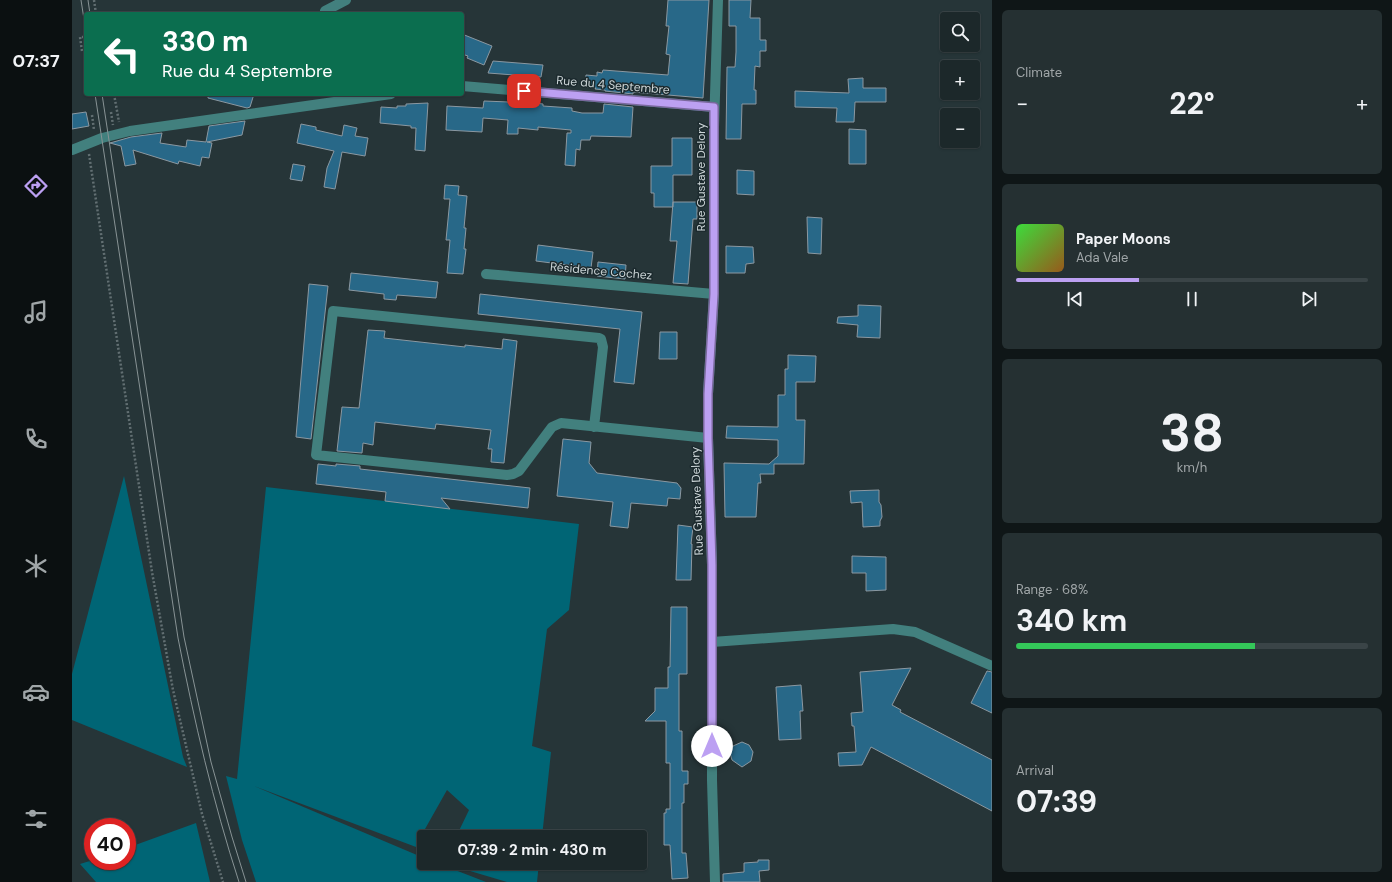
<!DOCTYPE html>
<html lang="en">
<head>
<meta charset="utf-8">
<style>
	:root { --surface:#1c282a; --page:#253032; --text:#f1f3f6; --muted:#a0a6a8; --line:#3a4447; --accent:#bca0f2 }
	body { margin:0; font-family:"DM Sans",sans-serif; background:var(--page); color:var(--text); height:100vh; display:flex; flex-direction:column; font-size:15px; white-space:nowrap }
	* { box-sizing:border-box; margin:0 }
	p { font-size:13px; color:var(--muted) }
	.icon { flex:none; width:22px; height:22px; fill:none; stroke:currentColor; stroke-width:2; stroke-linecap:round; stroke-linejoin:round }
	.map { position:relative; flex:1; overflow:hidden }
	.drawer { display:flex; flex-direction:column; gap:10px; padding:10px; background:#0f1617; width:400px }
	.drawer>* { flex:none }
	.top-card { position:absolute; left:12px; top:12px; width:380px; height:84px; border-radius:4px; box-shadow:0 1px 3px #0004,0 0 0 1px var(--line); background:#0b6e4f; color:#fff; overflow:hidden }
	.tools { position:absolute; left:868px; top:12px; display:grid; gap:8px }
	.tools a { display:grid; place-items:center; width:40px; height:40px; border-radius:4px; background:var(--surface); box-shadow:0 1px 3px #0004,0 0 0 1px var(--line); font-size:20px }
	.speed { position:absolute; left:12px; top:818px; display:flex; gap:8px; font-size:20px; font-weight:700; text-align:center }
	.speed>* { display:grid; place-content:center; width:52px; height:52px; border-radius:50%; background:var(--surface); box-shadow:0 1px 3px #0004,0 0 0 1px var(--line); line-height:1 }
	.speed .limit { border:6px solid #d22; background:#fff; color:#111 }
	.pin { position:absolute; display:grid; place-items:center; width:34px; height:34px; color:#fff; margin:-17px; border-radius:8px; box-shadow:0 2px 6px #0006 }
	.me { position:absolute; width:44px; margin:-22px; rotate:0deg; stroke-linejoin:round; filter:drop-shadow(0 0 3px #0008) }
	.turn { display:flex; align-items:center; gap:14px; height:84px; padding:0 12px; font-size:18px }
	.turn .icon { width:52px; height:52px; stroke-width:2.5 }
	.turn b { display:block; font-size:28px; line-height:34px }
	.big { font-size:30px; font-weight:700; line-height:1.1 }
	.drawer .card { flex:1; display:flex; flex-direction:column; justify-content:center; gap:6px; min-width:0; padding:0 14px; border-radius:6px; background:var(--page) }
	.drawer .dial { align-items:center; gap:0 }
	.dial b { font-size:52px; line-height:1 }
	.song { display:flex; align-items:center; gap:12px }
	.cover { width:48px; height:48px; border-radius:6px; background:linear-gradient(135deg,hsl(120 70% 55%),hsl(30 70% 35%)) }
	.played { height:4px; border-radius:2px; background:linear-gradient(90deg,var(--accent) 35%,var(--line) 35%) }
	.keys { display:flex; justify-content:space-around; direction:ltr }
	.heat { display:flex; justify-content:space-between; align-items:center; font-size:22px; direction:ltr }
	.charge { height:6px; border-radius:3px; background:linear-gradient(90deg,#34c759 68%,var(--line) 0) }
	.trip { position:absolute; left:345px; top:830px; width:230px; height:40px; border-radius:4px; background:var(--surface); box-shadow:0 1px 3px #0004,0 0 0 1px var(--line); font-weight:700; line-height:40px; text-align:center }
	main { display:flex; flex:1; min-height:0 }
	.tabs { display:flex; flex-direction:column; width:72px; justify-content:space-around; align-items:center; background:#0b1011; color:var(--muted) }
	.tabs .icon { width:28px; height:28px }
	.tabs .on { color:var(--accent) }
	.tabs b { font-size:18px; color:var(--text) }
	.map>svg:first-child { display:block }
</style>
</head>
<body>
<main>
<nav class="tabs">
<b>07:37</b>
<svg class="icon on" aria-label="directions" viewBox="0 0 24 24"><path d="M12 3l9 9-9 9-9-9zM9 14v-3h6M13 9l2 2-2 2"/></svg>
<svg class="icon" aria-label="music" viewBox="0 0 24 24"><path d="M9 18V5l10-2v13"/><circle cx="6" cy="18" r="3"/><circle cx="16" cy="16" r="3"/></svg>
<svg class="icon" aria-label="phone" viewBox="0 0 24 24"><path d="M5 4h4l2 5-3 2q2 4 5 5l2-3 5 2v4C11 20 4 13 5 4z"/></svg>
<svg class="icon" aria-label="climate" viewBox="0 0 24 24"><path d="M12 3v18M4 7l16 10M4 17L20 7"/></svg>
<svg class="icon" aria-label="car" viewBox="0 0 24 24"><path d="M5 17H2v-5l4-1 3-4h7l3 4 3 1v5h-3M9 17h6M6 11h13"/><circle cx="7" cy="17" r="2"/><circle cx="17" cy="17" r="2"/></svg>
<svg class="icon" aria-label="filters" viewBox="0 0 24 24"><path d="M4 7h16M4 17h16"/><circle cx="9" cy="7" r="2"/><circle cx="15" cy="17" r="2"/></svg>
</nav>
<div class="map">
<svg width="920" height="882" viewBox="0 0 920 882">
	<rect width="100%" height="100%" fill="#263538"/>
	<path fill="#006575" d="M52,476l59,281 4,10 -115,-47v-46z
		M194,487l313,37 -10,86 -22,19 -15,117 19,6 -9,85h-86l13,-27 -22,-20 -22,39 5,8h-6v13l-170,-64 170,72v5h13l49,19h-230l-14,-42 -16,-64 11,3z
		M124,823l14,59h-114l-16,-18 13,-4v1h34v-13z
		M391,863h76l-2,19h-30l-37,-11z"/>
	<path fill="#286888" stroke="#8b98a1" d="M596,0h41l-6,98 -70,-6v2l-28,-3v-1l-10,-1 1,-1 -11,-1 1,-12 11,1v-4l5,1 1,-3 65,5 2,-20 -4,-1 3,-28h-3z
		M657,0h22l-1,18h10v22h6v11h-6v16l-5,-1 -1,24h2v14h-14l-1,35h-15l1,-72h8l1,-15v-26h-7z
		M390,34l30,12 -8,19 -17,-7 1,-2 -6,-2z
		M421,61l50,4 -2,12 -53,-4z
		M791,78v10h23v14h-31l-1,20h-18l1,-14 -42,-1v-16l54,2 -1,-14z
		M136,94h46l-4,13 -3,1 -39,-10z
		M437,100l34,4v2l29,2v3l10,2h21l1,-9 29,3 -2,30 -40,-1 -1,4h-9l-1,10 -4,-1 -1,17 -10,-1 2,-32h4v-3l-33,-3v3l-20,-2v6h-11l1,-14 -25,-2 -1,14 -36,-2 1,-24 36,2 1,-7 25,1z
		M356,103l-3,48 -10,-1 1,-22h-5v-2l-31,-3 1,-16 16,1v-2h9v-2z
		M14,112l3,14 -17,3v-15z
		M173,121l-3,14 -35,7 5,1 -3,15 -7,-1 -2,9 -21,-5 -1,3 -45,-14 3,14 -11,2 -4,-20 -11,-3 21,-6 31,-4 -2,10 26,4 1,-7 19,2 3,-16z
		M229,124l15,3v3l26,6 2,-11 13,3 -2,8 13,2 -3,18 -23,-4 -7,37 -11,-2 3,-19 7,-17 -37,-8z
		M777,129l17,1v34h-17z
		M600,138h20v37h-19v32h-19v-14h-3v-27h21z
		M221,164l12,2 -3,15 -12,-2z
		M665,170l17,1v24l-17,-1z
		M373,185l14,1 -1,9 9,1 -3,32h2l-2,21h2l-3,25 -16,-1 3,-33h-4l4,-41h-6z
		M601,202h24v17h-4l-5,65 -15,-1 4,-42h-7z
		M735,217l15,1 -1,36 -13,-1z
		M466,245l55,7 -2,16 -55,-7z
		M654,246l27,1 1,16 -8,1 -1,9h-19z
		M526,262l28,3 -1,14 -28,-3z
		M279,273l87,9 -2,16 -39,-3 -1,5 -12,-1v-5l-35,-4z
		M237,284l19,2 -17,153 -15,-2z
		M408,294l162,18 -8,72 -20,-2 6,-53 -142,-15z
		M786,305l23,1 -1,32 -23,-1 1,-12 -21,-2 1,-6 20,-1z
		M296,330l17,1 -1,7 81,9v-2l37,4 1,-10 14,2 -13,122 -13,-1 1,-13h-4l3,-19 -55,-6 -1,5 -60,-7 -2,23 -10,-2 -1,10 -25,-2 5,-44 17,1z
		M588,332h17v27h-18z
		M716,355l28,1 -1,26h-19v38h9l-1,44h-30v10h-14l1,9h-3l-2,34h-31l-1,-54 45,1 9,-8v-16l-52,-2 1,-12 51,1v-32h7v-26h3z
		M491,439l28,3 -2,21 8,10 80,10 4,5 -1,11 -12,-1 -1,8 -36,-3 -3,25 -18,-2 3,-24 -56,-6z
		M246,464l18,2v-2l24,2v3l170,19 -2,20 -87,-10 9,11 -65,-8 1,-9 -70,-8z
		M807,490v12l2,3 1,12 -2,4v5l-17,1 -1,-25 -11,1 -1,-12z
		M606,525l15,2 -2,17h1l-1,36h-15z
		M780,556l34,1v33l-20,1v-18h-14z
		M599,607h16v67h-8v57h3v40h6v13h-4v19h-2v50h4l2,25 -16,1 -2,-34h-6v-32h2v-4h4v-46h-4v-42h-21l10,-10v-23h13v-21h2z
		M839,668l-19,37 9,5 -1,2 92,48v51l-121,-64 -9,18 -23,1 -1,-13 18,-1 -2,-26h-2l-1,-13 12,-1 -3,-40z
		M915,671l5,1v41l-21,-10z
		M729,685l2,26h-3l1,28 -22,1 -3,-53z
		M670,742l7,3 4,7 -2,9 -9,6 -10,-7 -2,-7 3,-7z
		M686,860h11v10l-10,1 1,11h-37v-8l21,-2v-9l14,-1z"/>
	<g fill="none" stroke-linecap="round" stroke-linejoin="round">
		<path stroke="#626f72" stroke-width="2.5" stroke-dasharray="2 2" stroke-linecap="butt" d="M22,0l2,14
			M10,51l-2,-14h6
			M42,94l5,28
			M39,112l2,13
			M20,115l2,15
			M17,154l63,418 21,118 29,124 21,68"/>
		<path stroke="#42807e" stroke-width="10" d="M253,11l21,-11
			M390,86l252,21
			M0,150l30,-12 28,-7 261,-37
			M414,274l228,20
			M522,427l9,-80 -2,-8 -2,-1 -266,-27 -17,144 191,20 6,-1 6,-3 33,-44 9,-4 147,15
			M640,642l181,-13 22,3 77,34
			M643,882l-3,-102v-215l-4,-127v-44l6,-100v-167l4,-127"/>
		<path stroke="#889395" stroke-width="1" d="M9,0l5,32
			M16,0l2,14
			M23,94l83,544c16,82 35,164 61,244
			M30,94l82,543 27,125 21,75 14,45"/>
	</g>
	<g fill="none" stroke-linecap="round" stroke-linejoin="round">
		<defs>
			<path id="route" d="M452,91l190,16v187l-6,100v44l4,127v181"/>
		</defs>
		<use href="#route" stroke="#7a689d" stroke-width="10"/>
		<use href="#route" stroke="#bca0f2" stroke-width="7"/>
	</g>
	<g text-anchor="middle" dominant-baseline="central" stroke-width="3" stroke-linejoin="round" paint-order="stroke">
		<g font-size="12" fill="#ced7d9" stroke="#1c2a2e">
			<text transform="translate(541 85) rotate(5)">Rue du 4 Septembre</text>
			<text transform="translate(629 177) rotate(-90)">Rue Gustave Delory</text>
			<text transform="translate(529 271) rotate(5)">Résidence Cochez</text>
			<text transform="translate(625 501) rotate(-92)">Rue Gustave Delory</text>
		</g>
	</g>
</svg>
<div class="tools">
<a><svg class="icon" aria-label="search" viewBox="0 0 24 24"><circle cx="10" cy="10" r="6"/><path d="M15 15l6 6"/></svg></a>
<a>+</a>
<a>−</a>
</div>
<div class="speed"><div class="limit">40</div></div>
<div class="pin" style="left:452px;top:91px;background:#d93025"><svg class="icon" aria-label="arrive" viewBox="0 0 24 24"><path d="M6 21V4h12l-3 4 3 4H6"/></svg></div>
<svg class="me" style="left:640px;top:746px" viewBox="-20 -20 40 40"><circle r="19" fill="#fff"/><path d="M0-13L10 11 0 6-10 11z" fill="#bca0f2"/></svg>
<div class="trip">07:39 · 2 min · 430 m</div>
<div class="top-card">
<div class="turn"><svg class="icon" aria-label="left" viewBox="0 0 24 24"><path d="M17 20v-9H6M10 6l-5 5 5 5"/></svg><div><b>330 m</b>Rue du 4 Septembre</div></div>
</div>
</div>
<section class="drawer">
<div class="card"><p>Climate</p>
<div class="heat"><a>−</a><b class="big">22°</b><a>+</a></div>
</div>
<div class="card">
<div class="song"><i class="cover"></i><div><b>Paper Moons</b><p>Ada Vale</p></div></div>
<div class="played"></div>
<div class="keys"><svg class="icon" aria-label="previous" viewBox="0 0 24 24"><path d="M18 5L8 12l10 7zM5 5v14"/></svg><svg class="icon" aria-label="pause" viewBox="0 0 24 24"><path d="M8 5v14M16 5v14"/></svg><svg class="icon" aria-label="next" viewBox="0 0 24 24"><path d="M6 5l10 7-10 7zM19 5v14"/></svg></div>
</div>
<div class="card dial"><b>38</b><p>km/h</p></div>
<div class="card"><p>Range · 68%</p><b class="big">340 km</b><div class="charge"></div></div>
<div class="card"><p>Arrival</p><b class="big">07:39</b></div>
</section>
</main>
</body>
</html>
